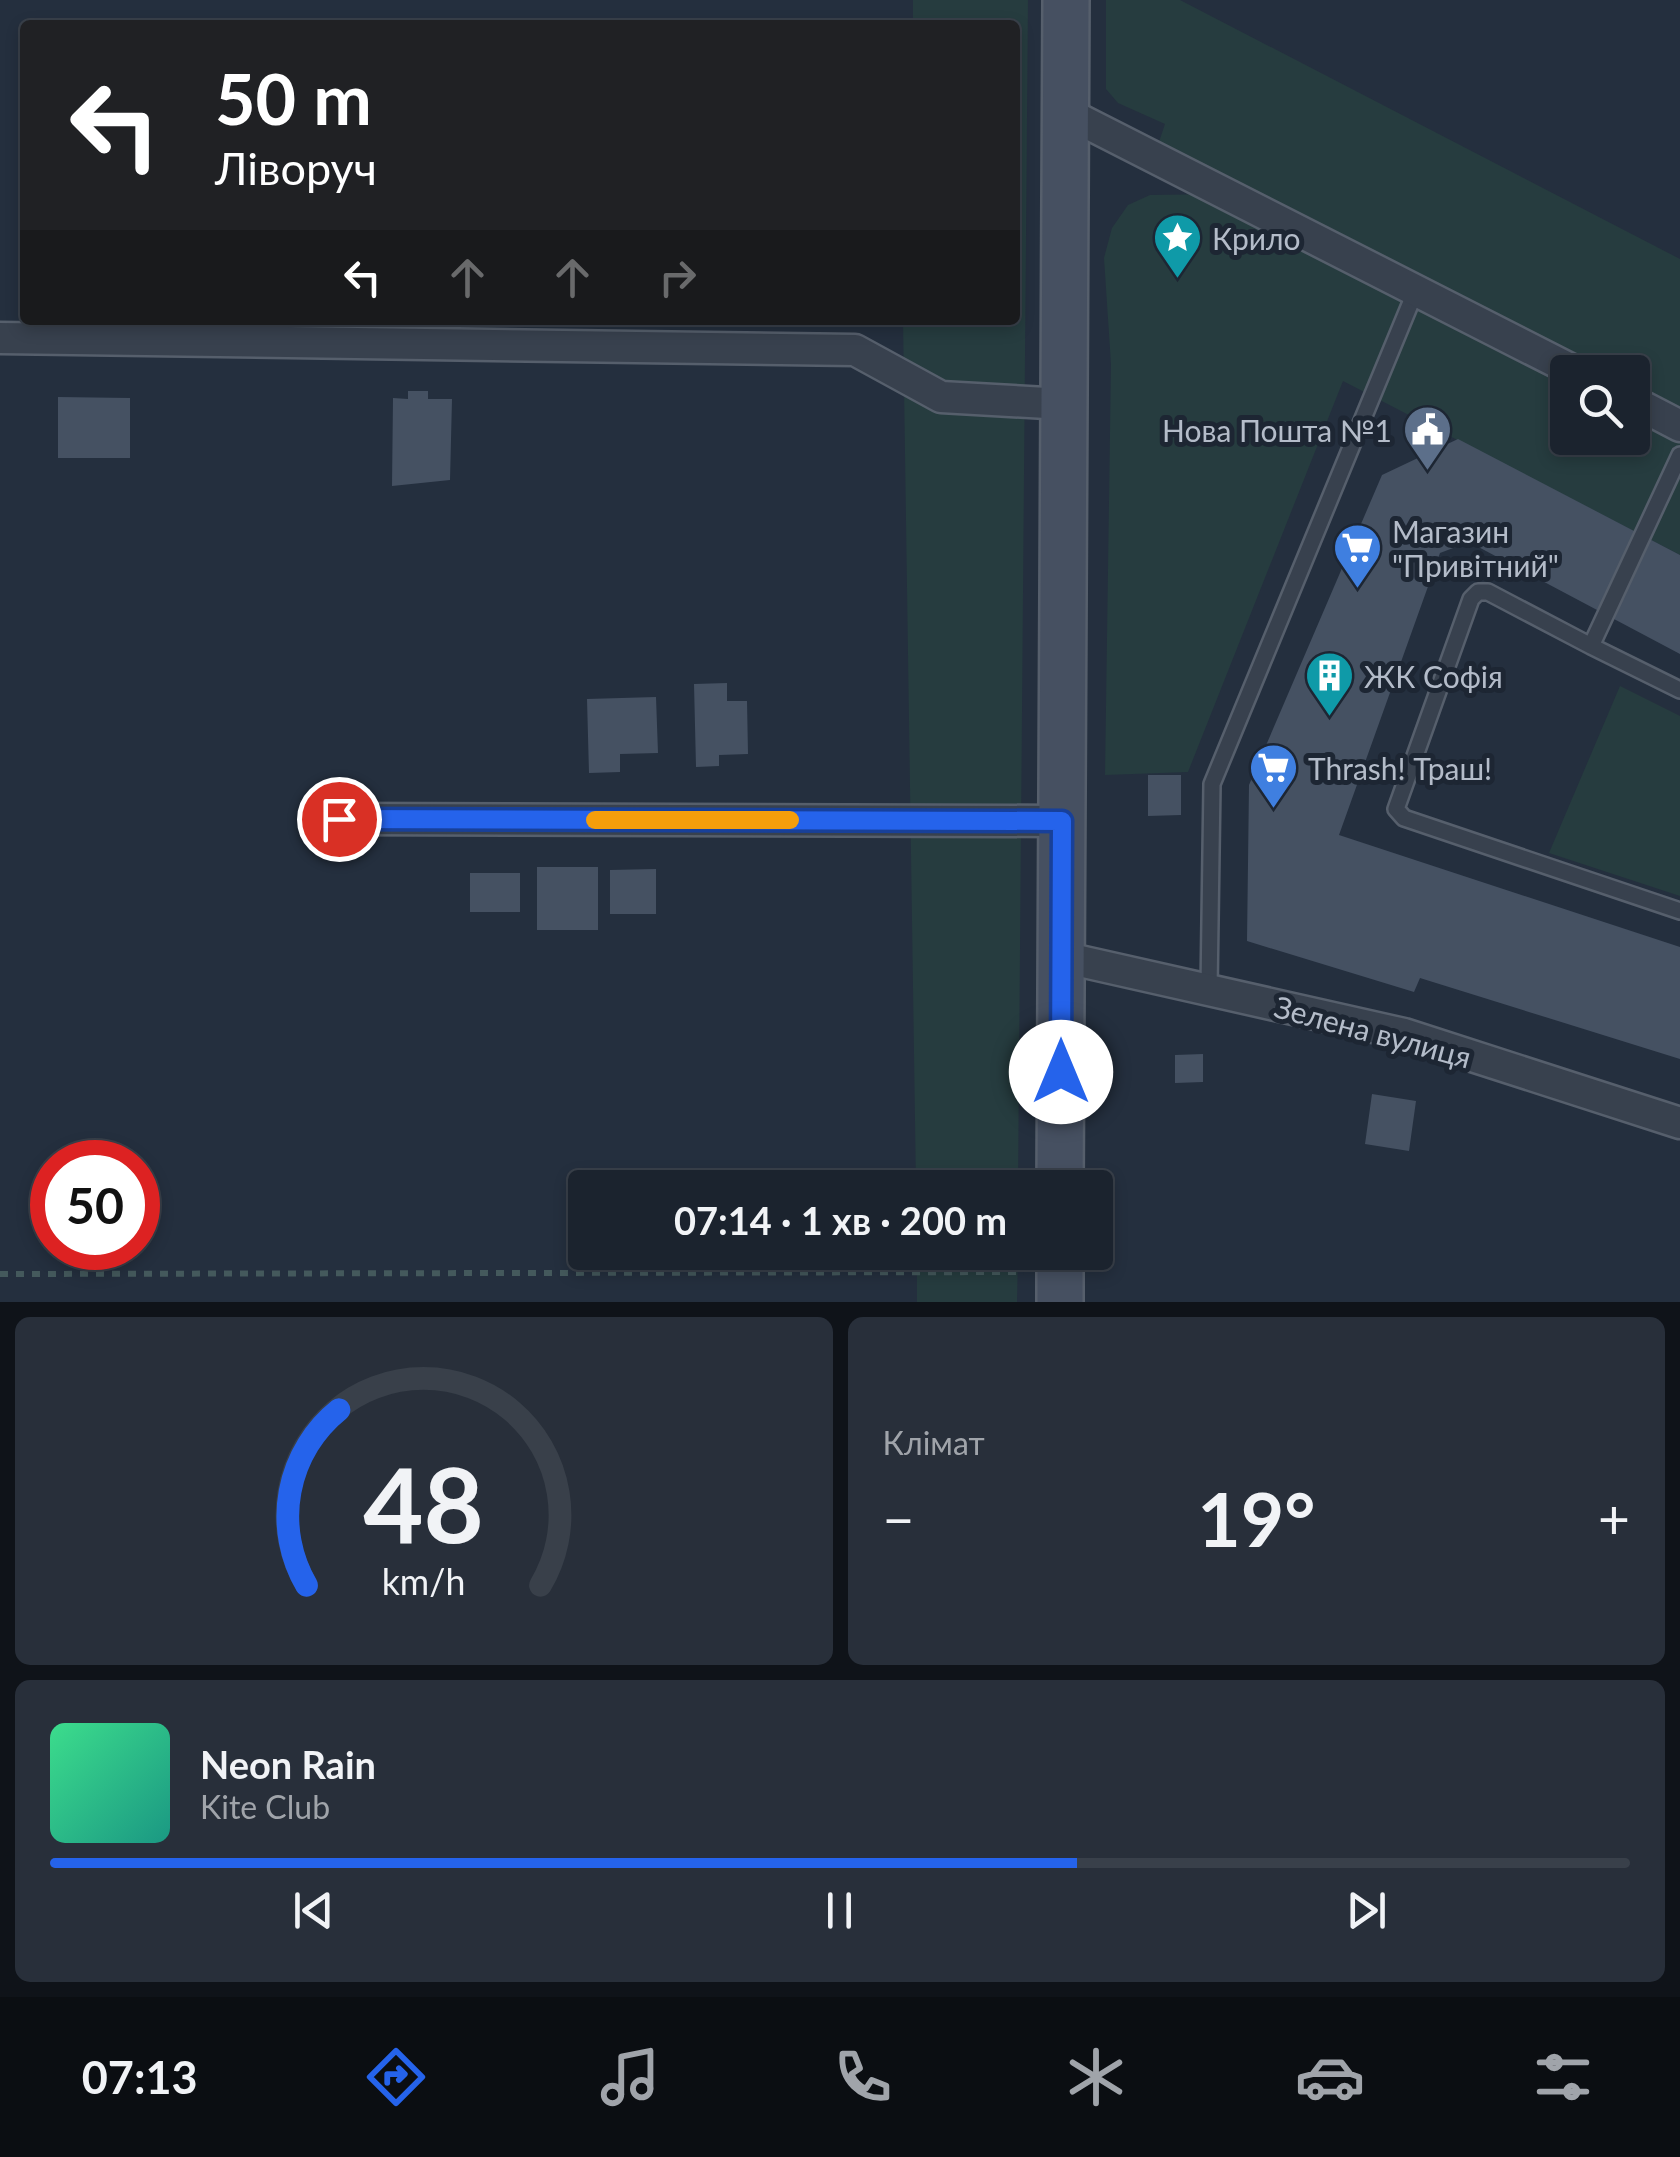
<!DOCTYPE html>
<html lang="uk">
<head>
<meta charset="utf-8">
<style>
	:root { --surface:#1b232e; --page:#282f3a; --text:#f1f3f6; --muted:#a0a4aa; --line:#39404a; --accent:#2563eb }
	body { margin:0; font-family:Lato,sans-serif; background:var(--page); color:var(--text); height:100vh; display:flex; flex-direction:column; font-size:38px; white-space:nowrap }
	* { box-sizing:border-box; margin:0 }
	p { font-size:32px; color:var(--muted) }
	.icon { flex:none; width:55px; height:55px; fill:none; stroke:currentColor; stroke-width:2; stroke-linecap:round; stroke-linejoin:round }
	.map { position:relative; height:1302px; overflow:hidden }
	.drawer { display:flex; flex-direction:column; gap:15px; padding:15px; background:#0f1319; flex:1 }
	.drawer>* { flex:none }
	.guide { position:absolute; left:20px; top:20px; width:1000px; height:305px; border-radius:10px; box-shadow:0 5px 15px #0003,0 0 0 2px var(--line); background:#202124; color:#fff; overflow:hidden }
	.buttons { position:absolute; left:1550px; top:355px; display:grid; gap:20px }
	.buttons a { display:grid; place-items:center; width:100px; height:100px; border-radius:10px; background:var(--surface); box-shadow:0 5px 15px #0003,0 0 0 2px var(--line); font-size:50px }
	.speed { position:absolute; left:30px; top:1140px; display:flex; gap:20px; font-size:50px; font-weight:700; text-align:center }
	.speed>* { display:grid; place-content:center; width:130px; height:130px; border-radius:50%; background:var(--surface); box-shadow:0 5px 15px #0003,0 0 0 2px var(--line); line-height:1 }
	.speed .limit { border:15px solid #d22; background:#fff; color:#111 }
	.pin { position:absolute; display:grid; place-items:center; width:85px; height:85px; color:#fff; margin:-42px; border:5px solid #fff; border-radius:50%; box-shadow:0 2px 10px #0007 }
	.me { position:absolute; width:110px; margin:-55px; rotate:0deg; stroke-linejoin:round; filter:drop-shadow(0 0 8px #0008) }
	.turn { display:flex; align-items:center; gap:35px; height:210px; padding:0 30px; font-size:45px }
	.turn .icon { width:130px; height:130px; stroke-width:2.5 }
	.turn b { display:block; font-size:70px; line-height:85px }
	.lanes { display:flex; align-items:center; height:95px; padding:0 30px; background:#0003; justify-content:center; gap:50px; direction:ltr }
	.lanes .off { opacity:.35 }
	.big { font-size:75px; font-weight:700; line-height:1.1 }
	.drawer .tile { flex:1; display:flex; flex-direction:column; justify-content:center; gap:15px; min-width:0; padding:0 35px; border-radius:15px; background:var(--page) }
	.drawer .dial { align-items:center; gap:0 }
	.dial svg { height:260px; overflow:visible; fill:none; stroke:var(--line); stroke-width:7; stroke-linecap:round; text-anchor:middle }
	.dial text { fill:var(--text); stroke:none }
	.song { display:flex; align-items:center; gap:30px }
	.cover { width:120px; height:120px; border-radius:15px; background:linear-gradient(135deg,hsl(150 70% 55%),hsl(170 70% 35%)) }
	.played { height:10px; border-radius:5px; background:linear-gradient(90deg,var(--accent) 65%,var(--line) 65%) }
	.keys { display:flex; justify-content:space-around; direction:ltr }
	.heat { display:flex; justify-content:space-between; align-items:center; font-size:55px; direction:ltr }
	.drawer .tiles { flex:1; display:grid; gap:15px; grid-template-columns:1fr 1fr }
	.tile:last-child { grid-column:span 2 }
	.trip { position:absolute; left:568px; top:1170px; width:545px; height:100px; border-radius:10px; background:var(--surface); box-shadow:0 5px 15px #0003,0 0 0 2px var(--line); font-weight:700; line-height:100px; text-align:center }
	.tab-bar { display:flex; height:160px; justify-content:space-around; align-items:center; background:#0b0e12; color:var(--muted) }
	.tab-bar .icon { width:70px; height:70px }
	.tab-bar .current { color:var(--accent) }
	.tab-bar b { font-size:45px; color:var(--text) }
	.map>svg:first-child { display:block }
</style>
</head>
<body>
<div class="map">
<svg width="1680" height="1302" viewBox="0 0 1680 1302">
	<rect width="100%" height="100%" fill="#242f3e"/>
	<path fill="#263c3f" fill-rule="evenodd" d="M913,0h115l-10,1187h-102l-13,-867h112v-295h-102z
		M1106,0h74l500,259v296l-337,-174 -155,391 -83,3 6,-411 -7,-106 8,-30 16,-23 22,-10 75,-1 -71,-37 11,-33 -47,-21 -12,-14zM1568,372h64v66h-64z
		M1620,686l60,30v180l-131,-43z
		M917,1253h101l-1,49h-100z"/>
	<path fill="#455162" d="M408,391h20v8h24l-2,81 -58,6 1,-88 15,1z
		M58,397l72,1v60h-72z
		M1458,439l222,116v99l-211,-112 -29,11 -101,282 341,112v112l-260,-81 -6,14 -167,-51 2,-156 133,-310z
		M727,683v18h20l1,53 -29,1v11l-23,1 -2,-83z
		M656,697l2,56 -38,1v18l-31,1 -2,-74z
		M1148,775h33v40l-33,1z
		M537,867h61v63h-61z
		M656,869v45h-46v-44z
		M470,873h50v39h-50z
		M1203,1054v28l-28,1v-28z
		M1372,1094l44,7 -7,50 -44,-7z"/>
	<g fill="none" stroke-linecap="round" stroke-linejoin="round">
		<defs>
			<path id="service" d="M1680,455l-89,191 89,44
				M1591,646l-103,-54h-10l-7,7 -75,210 8,9 276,93
				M1209,989l3,-205 204,-494"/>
			<path id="minor" d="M1067,113l509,259
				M0,338l855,12 86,47 123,7
				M1632,401l48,25
				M339,819l723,2
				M1062,957l342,77 276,89"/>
			<path id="secondary" d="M1060,1188l6,-1188
				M1060,1302v-50"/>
		</defs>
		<use href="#service" stroke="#565f6c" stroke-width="20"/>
		<use href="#minor" stroke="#565f6c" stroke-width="35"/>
		<use href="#secondary" stroke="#565f6c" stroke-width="50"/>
		<path stroke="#44595c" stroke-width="6" stroke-dasharray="8 8" stroke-linecap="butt" d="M0,1274l1024,-2"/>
		<use href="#service" stroke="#38414e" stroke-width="15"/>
		<use href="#minor" stroke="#38414e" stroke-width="30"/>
		<use href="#secondary" stroke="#465061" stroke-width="45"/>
	</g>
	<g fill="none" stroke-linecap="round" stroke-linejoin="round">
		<defs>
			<path id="route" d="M339,819l723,2 -1,251"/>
		</defs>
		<use href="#route" stroke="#184099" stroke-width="25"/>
		<use href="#route" stroke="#2563eb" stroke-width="18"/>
		<path stroke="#f59e0b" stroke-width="18" d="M595,820h195"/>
	</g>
	<defs>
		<symbol id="sight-pin" viewBox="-11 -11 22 30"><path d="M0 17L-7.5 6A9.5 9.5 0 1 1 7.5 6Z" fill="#0f9aa8" stroke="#1d2633"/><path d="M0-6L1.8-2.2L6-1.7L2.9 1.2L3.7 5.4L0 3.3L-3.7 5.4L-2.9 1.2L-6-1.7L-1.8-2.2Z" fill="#fff"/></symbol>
		<symbol id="civic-pin" viewBox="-11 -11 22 30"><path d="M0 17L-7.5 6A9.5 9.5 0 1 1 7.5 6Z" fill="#5c6f8a" stroke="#1d2633"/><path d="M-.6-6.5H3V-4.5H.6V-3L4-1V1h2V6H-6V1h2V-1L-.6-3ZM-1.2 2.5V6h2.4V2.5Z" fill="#fff"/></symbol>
		<symbol id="supermarket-pin" viewBox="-11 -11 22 30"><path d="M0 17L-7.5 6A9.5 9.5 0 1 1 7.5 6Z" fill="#3f7fe0" stroke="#1d2633"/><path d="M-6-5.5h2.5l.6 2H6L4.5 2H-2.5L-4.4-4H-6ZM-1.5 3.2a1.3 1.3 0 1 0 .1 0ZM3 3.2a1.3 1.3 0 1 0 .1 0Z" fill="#fff"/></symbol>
		<symbol id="building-pin" viewBox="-11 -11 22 30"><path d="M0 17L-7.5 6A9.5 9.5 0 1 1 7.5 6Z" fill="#0f9aa8" stroke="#1d2633"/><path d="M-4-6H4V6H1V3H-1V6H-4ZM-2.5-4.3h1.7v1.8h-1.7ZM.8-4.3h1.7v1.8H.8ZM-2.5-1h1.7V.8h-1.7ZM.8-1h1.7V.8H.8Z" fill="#fff"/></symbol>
	</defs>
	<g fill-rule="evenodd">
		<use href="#sight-pin" x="1150" y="210" width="55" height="75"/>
		<use href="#civic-pin" x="1400" y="402" width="55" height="75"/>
		<use href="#supermarket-pin" x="1330" y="520" width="55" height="75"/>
		<use href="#building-pin" x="1302" y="648" width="55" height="75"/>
		<use href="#supermarket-pin" x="1246" y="740" width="55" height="75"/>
	</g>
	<g text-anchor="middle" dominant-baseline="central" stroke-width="10" stroke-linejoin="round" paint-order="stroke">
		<g font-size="30" fill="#b4bcc9" stroke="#1d2633" text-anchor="start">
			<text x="1212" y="238">Крило</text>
			<text x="1392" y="430" text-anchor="end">Нова Пошта №1</text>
			<text x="1392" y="531">Магазин<tspan x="1392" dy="34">"Привітний"</tspan></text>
			<text x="1364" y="676">ЖК Софія</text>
			<text x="1308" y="768">Thrash! Траш!</text>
		</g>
		<g font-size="30" fill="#b4bcc9" stroke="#1d2633">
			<text transform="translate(1373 1031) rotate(15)">Зелена вулиця</text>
		</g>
	</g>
</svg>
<div class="buttons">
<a><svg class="icon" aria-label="search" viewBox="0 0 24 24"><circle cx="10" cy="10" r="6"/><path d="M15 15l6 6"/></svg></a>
</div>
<div class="speed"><div class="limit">50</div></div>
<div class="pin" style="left:339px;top:819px;background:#d93025"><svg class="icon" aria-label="arrive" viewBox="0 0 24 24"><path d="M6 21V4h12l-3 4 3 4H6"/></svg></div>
<svg class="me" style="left:1061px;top:1072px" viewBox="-20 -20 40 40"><circle r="19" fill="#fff"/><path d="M0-13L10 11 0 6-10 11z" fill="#2563eb"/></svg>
<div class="trip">07:14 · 1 хв · 200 m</div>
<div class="guide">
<div class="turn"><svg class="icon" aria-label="left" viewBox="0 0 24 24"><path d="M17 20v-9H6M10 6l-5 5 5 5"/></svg><div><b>50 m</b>Ліворуч</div></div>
<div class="lanes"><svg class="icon" aria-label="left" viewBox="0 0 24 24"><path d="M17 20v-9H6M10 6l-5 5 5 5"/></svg><svg class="icon off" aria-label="ahead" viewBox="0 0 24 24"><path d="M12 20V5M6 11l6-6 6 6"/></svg><svg class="icon off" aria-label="ahead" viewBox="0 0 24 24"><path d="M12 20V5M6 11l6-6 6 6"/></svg><svg class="icon off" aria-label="right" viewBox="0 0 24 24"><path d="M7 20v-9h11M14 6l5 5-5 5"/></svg></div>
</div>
</div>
<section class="drawer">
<div class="tiles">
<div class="tile dial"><svg viewBox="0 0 100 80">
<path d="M14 69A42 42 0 1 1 86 69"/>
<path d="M14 69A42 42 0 0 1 24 15" stroke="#2563eb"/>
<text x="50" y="56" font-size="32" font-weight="700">48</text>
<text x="50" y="72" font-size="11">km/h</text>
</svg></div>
<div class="tile"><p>Клімат</p>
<div class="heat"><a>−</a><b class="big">19°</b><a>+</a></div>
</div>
<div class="tile">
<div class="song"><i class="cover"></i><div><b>Neon Rain</b><p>Kite Club</p></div></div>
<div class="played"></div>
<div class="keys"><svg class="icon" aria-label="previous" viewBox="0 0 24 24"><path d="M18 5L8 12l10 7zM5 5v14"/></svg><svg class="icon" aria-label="pause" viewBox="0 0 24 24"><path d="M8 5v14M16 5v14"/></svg><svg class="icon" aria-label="next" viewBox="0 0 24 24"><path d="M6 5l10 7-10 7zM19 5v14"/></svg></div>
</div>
</div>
</section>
<nav class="tab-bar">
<b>07:13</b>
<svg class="icon current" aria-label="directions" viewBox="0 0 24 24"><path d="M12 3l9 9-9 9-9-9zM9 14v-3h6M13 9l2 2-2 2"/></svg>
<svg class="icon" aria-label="music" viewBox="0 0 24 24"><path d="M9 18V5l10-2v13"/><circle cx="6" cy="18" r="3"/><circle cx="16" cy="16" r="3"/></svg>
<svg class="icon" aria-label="phone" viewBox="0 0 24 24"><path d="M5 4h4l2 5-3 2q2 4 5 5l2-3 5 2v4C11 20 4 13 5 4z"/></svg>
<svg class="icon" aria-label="climate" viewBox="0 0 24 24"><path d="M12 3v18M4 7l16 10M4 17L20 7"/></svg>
<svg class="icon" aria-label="car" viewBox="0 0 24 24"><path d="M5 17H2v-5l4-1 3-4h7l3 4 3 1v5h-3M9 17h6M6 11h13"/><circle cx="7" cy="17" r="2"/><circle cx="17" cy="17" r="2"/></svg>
<svg class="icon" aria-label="filters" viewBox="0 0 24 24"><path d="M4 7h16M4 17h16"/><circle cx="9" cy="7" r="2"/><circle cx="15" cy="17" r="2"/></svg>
</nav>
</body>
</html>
